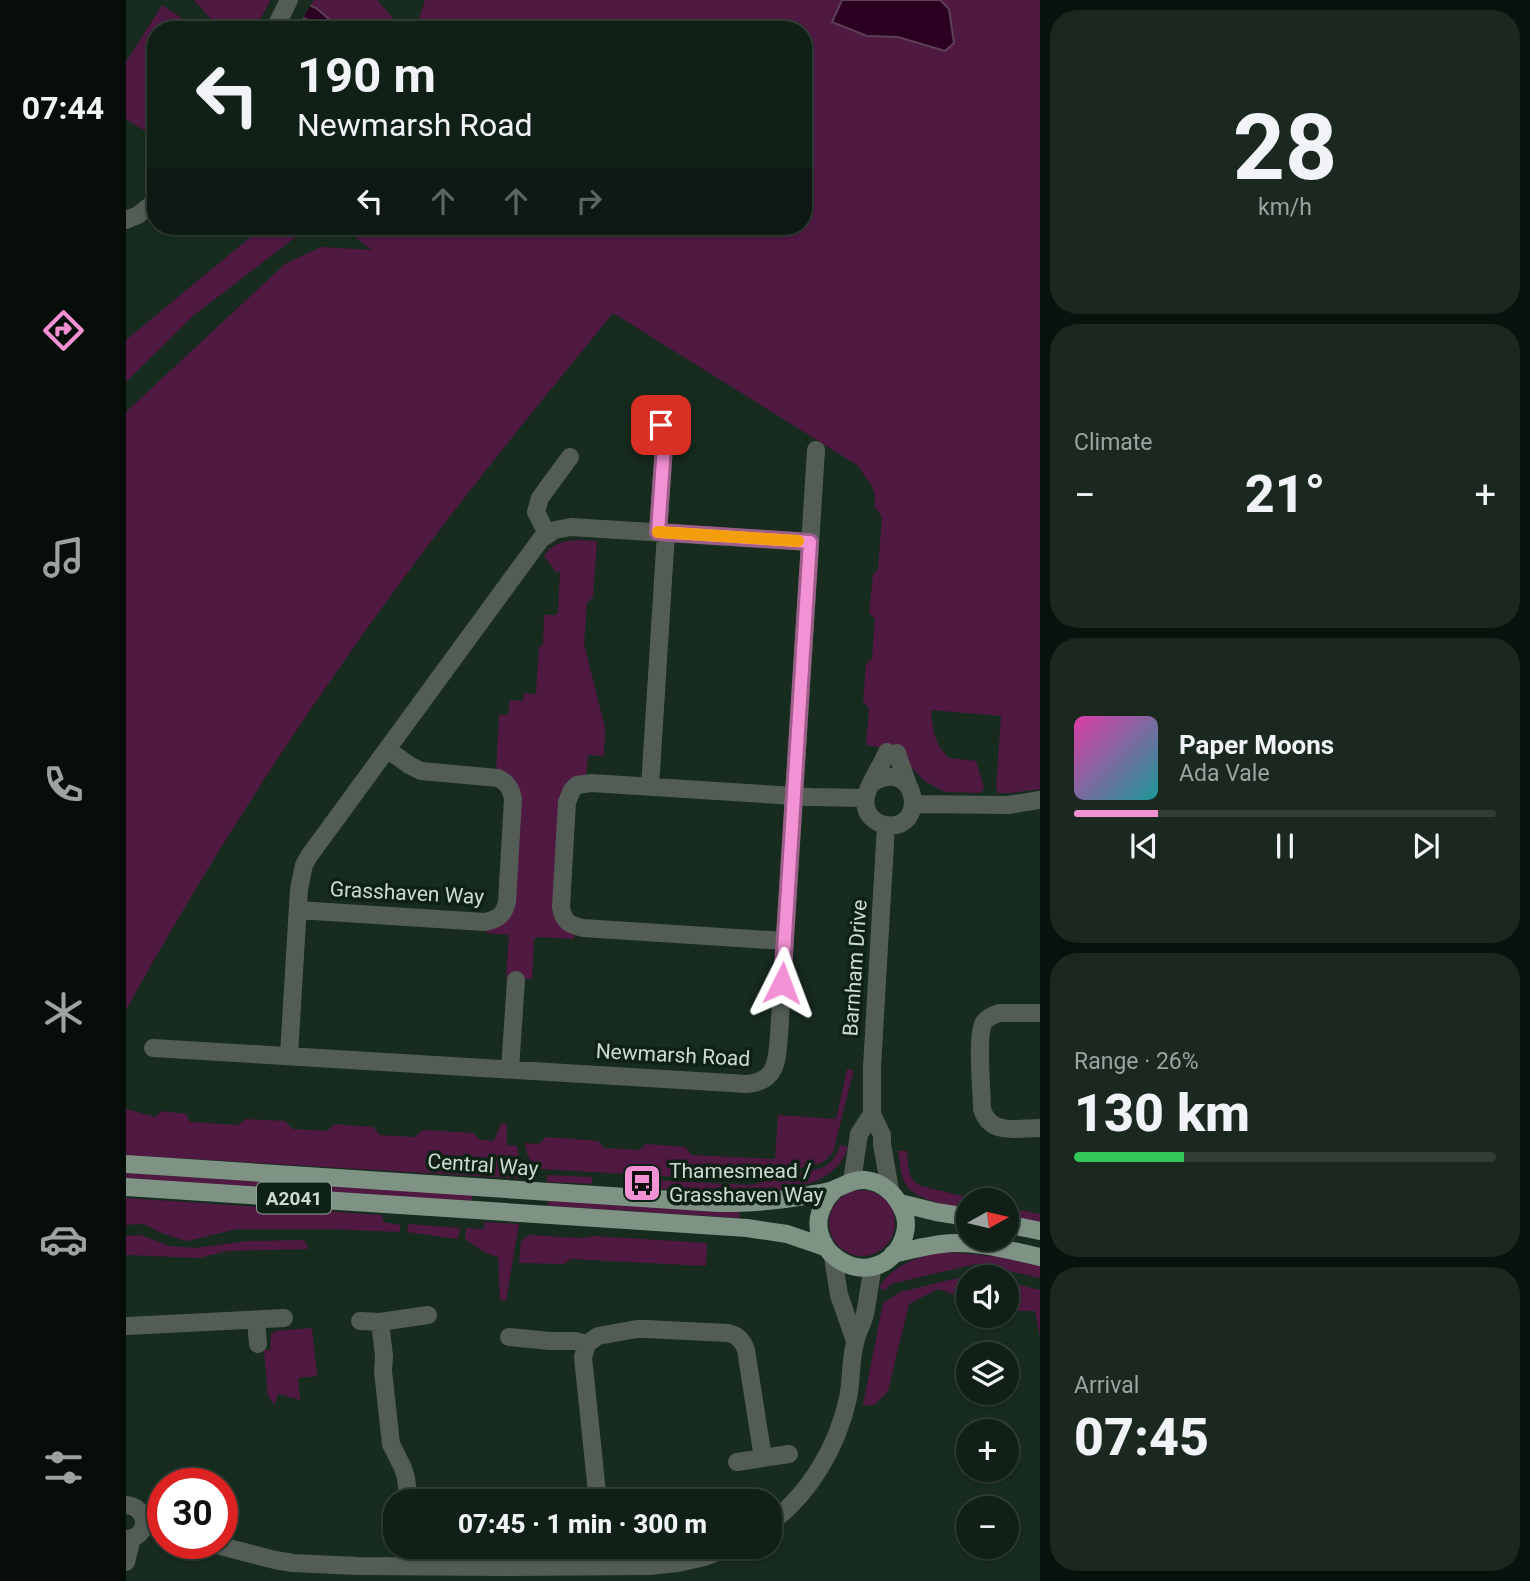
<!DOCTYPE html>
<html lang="en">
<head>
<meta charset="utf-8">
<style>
	:root { --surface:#112017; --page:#1a2820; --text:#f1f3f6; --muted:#9ca3a1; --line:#303e36; --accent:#f391d5 }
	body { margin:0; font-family:Roboto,sans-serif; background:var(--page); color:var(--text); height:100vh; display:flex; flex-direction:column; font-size:26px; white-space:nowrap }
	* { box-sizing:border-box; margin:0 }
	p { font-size:23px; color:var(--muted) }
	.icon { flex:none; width:38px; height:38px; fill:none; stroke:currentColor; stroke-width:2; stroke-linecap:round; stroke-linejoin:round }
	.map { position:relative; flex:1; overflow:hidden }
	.sheet { display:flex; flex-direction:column; gap:10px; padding:10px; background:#09120d; width:490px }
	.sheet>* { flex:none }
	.guide { position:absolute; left:21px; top:21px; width:665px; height:214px; border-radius:28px; box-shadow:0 2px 5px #0004,0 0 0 2px var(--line); background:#112017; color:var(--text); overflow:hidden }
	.needle { width:46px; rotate:82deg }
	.controls { position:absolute; left:830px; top:1188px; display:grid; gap:14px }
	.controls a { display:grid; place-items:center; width:63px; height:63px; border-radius:50%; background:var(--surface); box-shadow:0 2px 5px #0004,0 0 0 2px var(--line); font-size:35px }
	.speed { position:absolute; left:21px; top:1468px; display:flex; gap:14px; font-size:35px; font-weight:700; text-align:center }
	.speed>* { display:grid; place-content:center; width:91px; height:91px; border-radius:50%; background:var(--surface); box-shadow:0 2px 5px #0004,0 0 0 2px var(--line); line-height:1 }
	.speed .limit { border:10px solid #d22; background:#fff; color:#111 }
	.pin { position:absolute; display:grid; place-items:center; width:60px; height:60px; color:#fff; margin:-30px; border-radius:14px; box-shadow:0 4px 10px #0006 }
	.me { position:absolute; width:77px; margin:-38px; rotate:3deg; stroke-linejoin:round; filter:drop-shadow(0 0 5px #0008) }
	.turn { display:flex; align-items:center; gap:24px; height:147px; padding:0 35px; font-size:32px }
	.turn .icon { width:91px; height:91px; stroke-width:2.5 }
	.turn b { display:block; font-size:49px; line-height:60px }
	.lanes { display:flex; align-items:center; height:66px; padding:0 35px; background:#0003; justify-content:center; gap:35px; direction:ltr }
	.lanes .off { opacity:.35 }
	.big { font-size:52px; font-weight:800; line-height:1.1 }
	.sheet .widget { flex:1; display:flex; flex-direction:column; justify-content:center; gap:10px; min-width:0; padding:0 24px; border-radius:28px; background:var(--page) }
	.sheet .dial { align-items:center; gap:0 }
	.dial b { font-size:91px; line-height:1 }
	.song { display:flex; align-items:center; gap:21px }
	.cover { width:84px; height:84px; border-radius:10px; background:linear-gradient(135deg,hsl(320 70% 55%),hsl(180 70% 35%)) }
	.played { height:7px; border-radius:4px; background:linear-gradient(90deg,var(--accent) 20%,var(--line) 20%) }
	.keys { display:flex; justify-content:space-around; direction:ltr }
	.heat { display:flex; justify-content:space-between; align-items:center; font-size:38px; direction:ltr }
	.charge { height:10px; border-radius:5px; background:linear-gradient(90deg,#34c759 26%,var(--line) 0) }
	.trip { position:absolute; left:257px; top:1489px; width:399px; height:70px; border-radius:28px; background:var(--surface); box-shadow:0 2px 5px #0004,0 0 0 2px var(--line); font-weight:800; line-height:70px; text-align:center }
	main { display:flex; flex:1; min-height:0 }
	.menu { display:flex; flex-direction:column; width:126px; justify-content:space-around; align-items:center; background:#070d09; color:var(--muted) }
	.menu .icon { width:49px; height:49px }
	.menu .active { color:var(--accent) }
	.menu b { font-size:32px; color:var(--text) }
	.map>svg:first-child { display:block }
</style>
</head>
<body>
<main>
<nav class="menu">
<b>07:44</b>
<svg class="icon active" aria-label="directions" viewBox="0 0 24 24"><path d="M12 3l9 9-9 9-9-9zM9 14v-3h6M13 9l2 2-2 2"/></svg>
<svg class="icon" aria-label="music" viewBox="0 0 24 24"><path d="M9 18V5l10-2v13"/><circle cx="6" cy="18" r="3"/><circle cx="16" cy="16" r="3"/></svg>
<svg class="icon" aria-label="phone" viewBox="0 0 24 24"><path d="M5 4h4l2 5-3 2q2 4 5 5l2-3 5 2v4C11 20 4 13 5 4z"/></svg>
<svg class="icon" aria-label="climate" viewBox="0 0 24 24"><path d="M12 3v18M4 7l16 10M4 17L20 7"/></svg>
<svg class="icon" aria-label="car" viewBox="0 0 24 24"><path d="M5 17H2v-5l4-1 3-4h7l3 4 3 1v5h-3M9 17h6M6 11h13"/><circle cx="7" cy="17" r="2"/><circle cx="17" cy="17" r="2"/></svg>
<svg class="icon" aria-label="filters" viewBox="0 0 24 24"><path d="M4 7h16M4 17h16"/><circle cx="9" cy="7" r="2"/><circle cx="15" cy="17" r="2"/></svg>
</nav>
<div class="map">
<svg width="914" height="1581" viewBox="0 0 914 1581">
	<rect width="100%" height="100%" fill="#172b1f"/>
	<path fill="#501942" d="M68,0h77l-17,30h-33z
		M188,0h63l23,26 -2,4h-102z
		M299,0h615v789l-29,4h-13l-2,-5 5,-72 -70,-6c2,21 3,33 18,48l27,3 8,26 -3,6 -36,-1 -19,-10 -15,-15 -7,-15 -38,-7 3,-37 -6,-7 3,-37 6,-6 3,-39 -6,-6 4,-39 5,-5 4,-53 -7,-8v-12l-3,-10 -15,-21 -244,-152c-59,73 -119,145 -175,219 -115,152 -220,311 -312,478v-598l159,-148 36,-17 51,3 -31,-24h462v-196h-388z
		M36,5l38,25h-44v108l-30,-19v-57z
		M138,226h46l-117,90 -67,66v-42z
		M453,540l18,1 -4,56 -6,6 -3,41 21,84 -1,28 -16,-1 -2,22 -13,3 -18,128 19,25v6l-36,-2 -4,2 -2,40 -26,-1 3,-43 -23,-2v-6l13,-3 19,-127 -22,-26 3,-56h9l2,-15 13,1 1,-8 12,1 3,-47 4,-2 1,-30h11l3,-2 2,-41h-4l-12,-16c8,-13 20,-15 35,-16z
		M721,1069l7,1 -21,82 -6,7 -6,4 -73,18 -207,-12c-12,-5 -14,-15 -16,-26l14,1 7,-7 52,4 6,7 36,2 6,-6 39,3 7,8 83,4 3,-44 58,4z
		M0,1109l29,8 7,-6 24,3 4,8 48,3 8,-6 39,2 7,8 35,2 8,-7 38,3 7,8 35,2 8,-7 50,3 7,7 14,1 7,-18 6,1v21l10,1 3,17 7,8v8l-401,-24z
		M714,1145l8,2c-19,64 -149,44 -199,41v-8l101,5 72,-17c11,-6 14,-12 18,-23z
		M772,1151h9c1,15 0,28 14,35l57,14h-10v9c-20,-5 -56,-7 -65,-30 -3,-8 -3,-19 -5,-28z
		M0,1173l346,22v6l-346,-21z
		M421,1175l45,2v7l-45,-2z
		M703 1223a33 33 0 1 1 66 0a33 33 0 1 1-66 0Z
		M0,1198l256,17 1,7 17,3v7l-72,-3h-91l-50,12 -23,-7 -21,-10 -17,1z
		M423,1199l190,12 1,7 -192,-12z
		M880,1207l34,7v8l-34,-6z
		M359,1222l34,2 -13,77 -6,-1 -2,-43 -14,-5 -19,-13 1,-11 18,1z
		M282,1224l52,4 -2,11 -51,-7z
		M15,1235l28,11 26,2 52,-7 57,-1 5,9 -82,2 -28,7 -73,-3v-19z
		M403,1235l52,3 13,-2 113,7 -1,23 -135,-7 -7,5 -45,-1 2,-22z
		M820,1252l48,4 46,8v14l-64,-14 -85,20 -6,6 -6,-2c13,-24 42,-33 67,-36z
		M849,1274l14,3 -21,1v21l-30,-10 -29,15 -21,87 -14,14h-11l20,-102 17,-11z
		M880,1282l34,8v47l-5,-26h-29z
		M186,1328l5,48 -19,2 2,22 -22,-6 -3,11 -7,-9 -4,-46h6l1,-16 5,-3z"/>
	<path fill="#2b0020" stroke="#5c4155" stroke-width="2" d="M145,0h28l17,8 26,22h-16z
		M716,0h98l9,9 5,34 -9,8 -47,-14 -31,-1 -35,-14z"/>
	<path fill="#172b1f" d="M144,0h37l5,3 -11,18 -32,-19z"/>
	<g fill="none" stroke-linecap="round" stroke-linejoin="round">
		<path stroke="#535d56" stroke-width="18" d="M148,30l15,-30
			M0,220l12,-5 18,-14
			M518,412l17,13 4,7 -7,100
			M421,534l-11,-22 4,-14 30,-41
			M771,753l11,32
			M746,783c46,-28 57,49 13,42 -6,-1 -10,-4 -14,-8 -17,-18 9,-46 16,-65
			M524,787l16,-254
			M788,804l94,1 32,-5
			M760,826l-14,241v47l10,21v9l8,46
			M172,910l186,12c13,-2 20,-7 23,-20l6,-103c-2,-10 -5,-16 -15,-21l-77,-7 -12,-6 -22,-16
			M659,941l-202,-13c-14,-3 -20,-7 -22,-21l6,-105 5,-12 5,-5 14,-2 219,14 55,1
			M914,1013h-41c-6,2 -11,4 -15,9 -8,13 -2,69 -2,87 8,27 35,19 58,19
			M27,1048l594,36c30,-2 30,-24 32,-49l37,-585
			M163,1055l10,-166 5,-24 5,-9 232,-317 14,-9 16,-3 239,15
			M384,1069l6,-89
			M726,1181l7,-47 13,-20
			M707,1257l6,38 16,46
			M130,1320l2,24
			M234,1321l20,1 4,34 -1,15 8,73 12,24 3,10 3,24
			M254,1322l48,-7
			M0,1326l158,-8
			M383,1337l41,4h25l12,3
			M611,1462l52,-8
			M472,1502l-15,-145 4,-13 11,-8 39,-7h9l82,4c10,2 15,8 18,17l17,108
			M0,1505c24,2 24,33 0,34
			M644,1523c40,-29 68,-78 78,-125 4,-19 2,-40 8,-59 2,-8 7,-16 9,-25 3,-16 5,-32 8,-48
			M18,1524l19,5
			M87,1544l62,16 18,3 64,3 148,1 144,-1 29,-3 26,-6 26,-10
			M288,1547l2,19
			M477,1547l2,19
			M0,1562l6,-24"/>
		<path stroke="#7f9385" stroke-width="18" d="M0,1164l592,39c31,0 60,-1 91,-8 8,-2 18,-2 26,-6 11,-4 18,-10 30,-9 19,2 32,16 39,33 5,13 0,29 -9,40 -34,39 -97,-7 -70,-51 2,-5 7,-9 10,-13
			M0,1187l621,41 40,6 38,13
			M774,1203l36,9 32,5
			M880,1224l34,7
			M767,1254c16,-4 32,-8 49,-10 32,-4 67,6 98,13"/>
	</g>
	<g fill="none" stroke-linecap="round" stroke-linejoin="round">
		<defs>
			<path id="route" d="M535,425l4,7 -7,100 152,10 -28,441"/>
		</defs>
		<use href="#route" stroke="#9e5e8a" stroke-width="18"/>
		<use href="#route" stroke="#f391d5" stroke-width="12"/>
		<path stroke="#f59e0b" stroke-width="12" d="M532,532l140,9"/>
	</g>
	<defs>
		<symbol id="bus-square" viewBox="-11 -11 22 22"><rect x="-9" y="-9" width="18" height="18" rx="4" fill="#f391d5" stroke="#0d2215"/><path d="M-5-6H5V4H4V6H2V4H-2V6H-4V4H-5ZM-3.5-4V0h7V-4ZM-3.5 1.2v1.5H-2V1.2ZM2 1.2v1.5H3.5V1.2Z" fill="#111"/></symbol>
	</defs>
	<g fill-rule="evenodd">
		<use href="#bus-square" x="494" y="1161" width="44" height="44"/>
	</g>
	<g text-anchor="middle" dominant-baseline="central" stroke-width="7" stroke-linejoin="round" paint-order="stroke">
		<rect fill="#0d2215" stroke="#94a399" stroke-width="2" x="131" y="1182.5" width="74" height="31" rx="5"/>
		<g font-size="19" font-weight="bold" fill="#cedad1">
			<text x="168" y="1198">A2041</text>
		</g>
		<g font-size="21" fill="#cedad1" stroke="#0d2215">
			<text transform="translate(281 893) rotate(3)">Grasshaven Way</text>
			<text transform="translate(729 968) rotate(-86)">Barnham Drive</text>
			<text transform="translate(547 1055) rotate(3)">Newmarsh Road</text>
			<text transform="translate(357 1165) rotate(4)">Central Way</text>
		</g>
		<g font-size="21" fill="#cedad1" stroke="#0d2215" text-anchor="start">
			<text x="543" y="1171">Thamesmead /<tspan x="543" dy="24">Grasshaven Way</tspan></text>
		</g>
	</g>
</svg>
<div class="controls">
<a><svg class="needle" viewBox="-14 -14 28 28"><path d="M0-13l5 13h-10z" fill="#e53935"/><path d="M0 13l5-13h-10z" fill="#9ca3a1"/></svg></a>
<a><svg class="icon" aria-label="sound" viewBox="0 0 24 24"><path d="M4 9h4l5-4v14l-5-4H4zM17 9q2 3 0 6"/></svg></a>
<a><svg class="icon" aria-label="layers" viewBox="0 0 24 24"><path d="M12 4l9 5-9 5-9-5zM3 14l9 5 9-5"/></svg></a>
<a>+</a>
<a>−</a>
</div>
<div class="speed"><div class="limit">30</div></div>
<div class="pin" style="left:535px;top:425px;background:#d93025"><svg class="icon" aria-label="arrive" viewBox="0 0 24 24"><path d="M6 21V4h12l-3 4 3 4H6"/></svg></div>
<svg class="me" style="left:656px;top:983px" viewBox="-20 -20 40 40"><path d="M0-17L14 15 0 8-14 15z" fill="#f391d5" stroke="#fff" stroke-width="4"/></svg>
<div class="trip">07:45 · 1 min · 300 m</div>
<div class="guide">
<div class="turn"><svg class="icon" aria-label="left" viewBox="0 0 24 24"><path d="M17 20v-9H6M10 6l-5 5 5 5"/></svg><div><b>190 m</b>Newmarsh Road</div></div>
<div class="lanes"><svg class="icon" aria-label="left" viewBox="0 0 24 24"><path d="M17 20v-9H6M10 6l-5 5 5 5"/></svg><svg class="icon off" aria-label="ahead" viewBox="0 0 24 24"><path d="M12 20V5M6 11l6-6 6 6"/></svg><svg class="icon off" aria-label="ahead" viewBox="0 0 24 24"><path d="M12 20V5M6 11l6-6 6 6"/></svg><svg class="icon off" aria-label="right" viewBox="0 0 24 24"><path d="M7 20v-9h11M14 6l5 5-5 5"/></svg></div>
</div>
</div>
<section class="sheet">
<div class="widget dial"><b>28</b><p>km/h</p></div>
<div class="widget"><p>Climate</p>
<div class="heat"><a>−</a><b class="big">21°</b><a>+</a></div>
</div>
<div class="widget">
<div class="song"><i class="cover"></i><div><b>Paper Moons</b><p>Ada Vale</p></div></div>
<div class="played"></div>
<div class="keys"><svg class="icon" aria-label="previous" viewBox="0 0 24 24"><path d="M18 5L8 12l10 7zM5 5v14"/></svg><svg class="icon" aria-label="pause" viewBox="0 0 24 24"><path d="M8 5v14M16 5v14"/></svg><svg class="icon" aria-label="next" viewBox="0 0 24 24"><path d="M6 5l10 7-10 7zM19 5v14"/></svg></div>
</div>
<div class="widget"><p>Range · 26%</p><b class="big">130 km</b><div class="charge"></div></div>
<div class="widget"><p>Arrival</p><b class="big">07:45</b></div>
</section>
</main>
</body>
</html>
